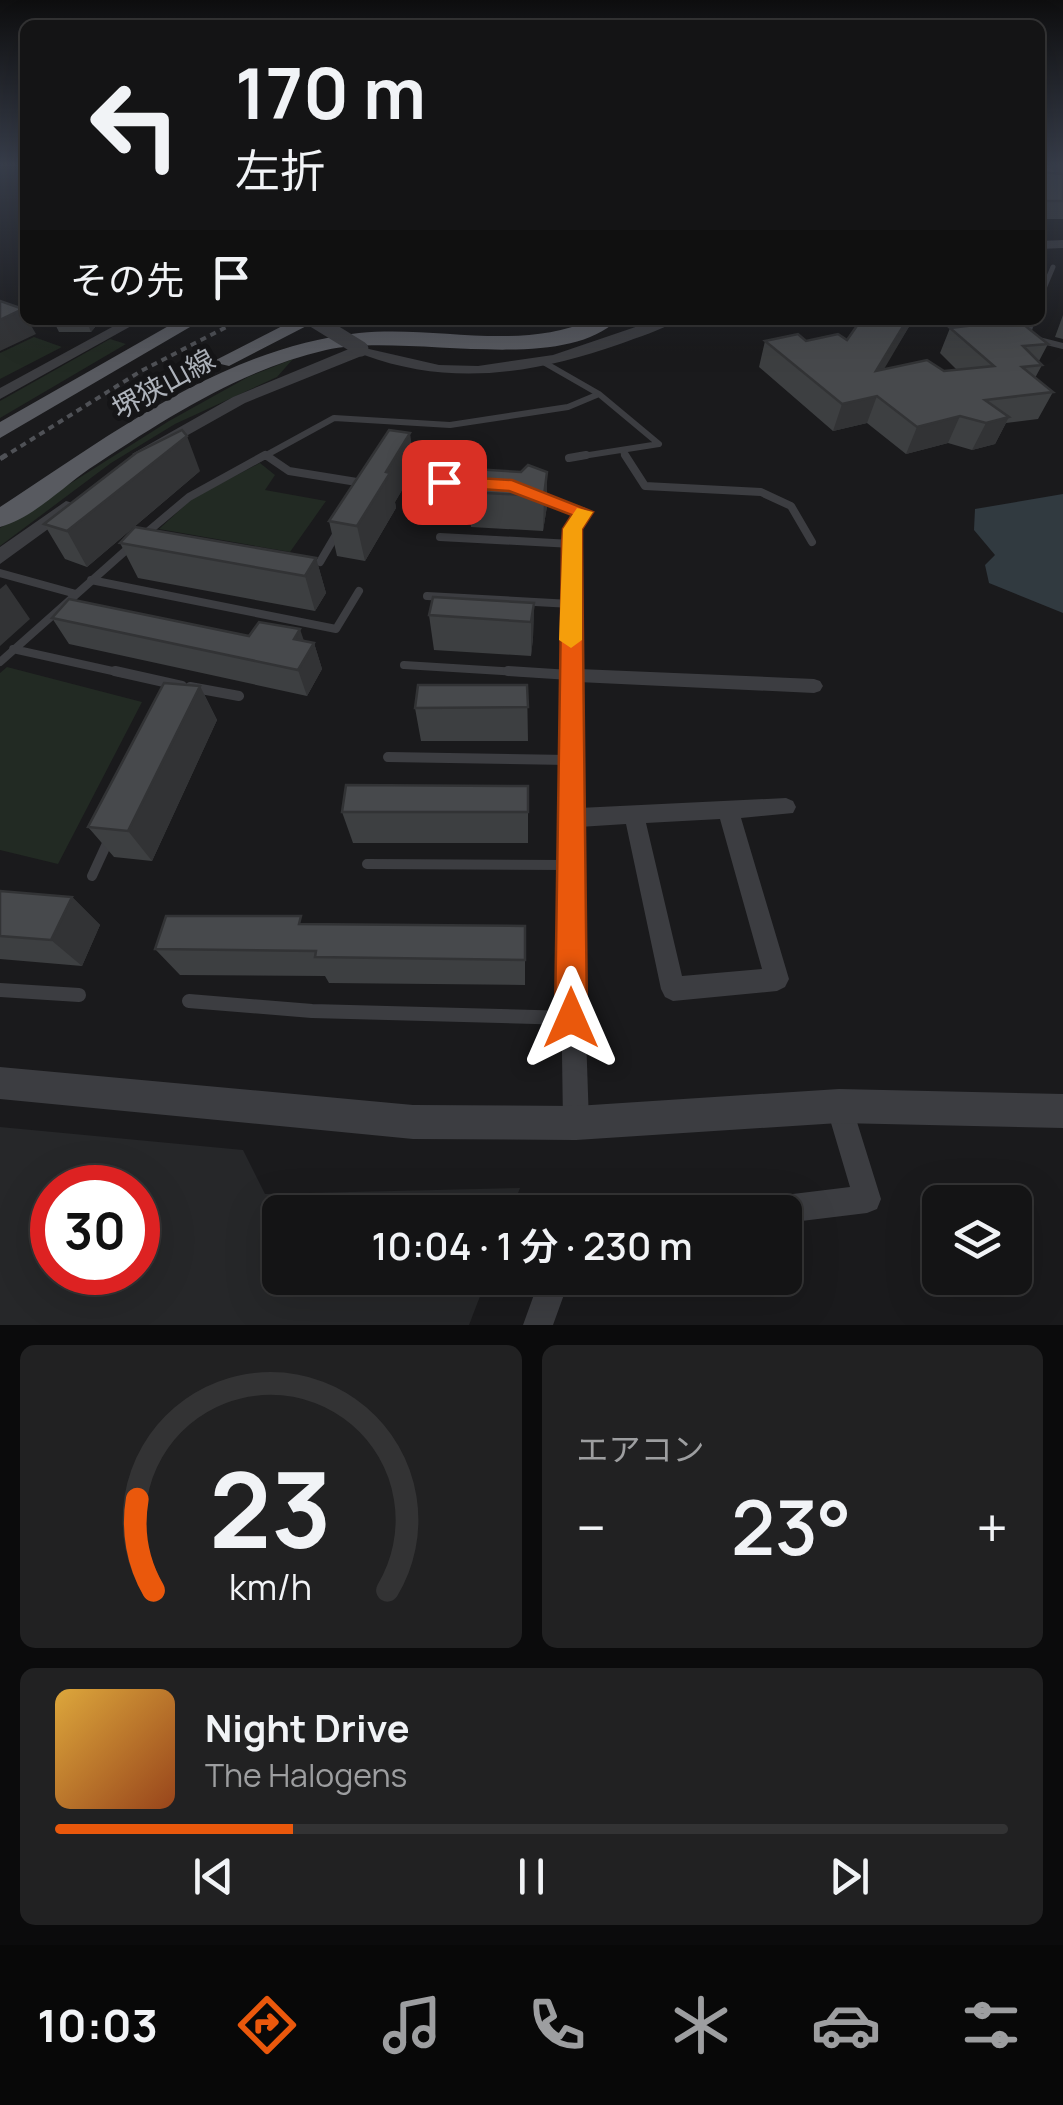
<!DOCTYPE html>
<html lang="ja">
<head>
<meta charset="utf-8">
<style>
	:root { --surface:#141415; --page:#212122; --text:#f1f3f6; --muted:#9d9ea0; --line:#333334; --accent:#ea580c }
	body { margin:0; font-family:Manrope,"Noto Sans JP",sans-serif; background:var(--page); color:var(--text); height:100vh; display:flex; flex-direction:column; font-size:38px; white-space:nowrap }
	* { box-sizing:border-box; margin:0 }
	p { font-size:32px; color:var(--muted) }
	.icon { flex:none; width:55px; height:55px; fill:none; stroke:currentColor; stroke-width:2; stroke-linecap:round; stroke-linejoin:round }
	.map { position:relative; height:1325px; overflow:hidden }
	.drawer { display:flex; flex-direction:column; gap:20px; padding:20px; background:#0b0b0c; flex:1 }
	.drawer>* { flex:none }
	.top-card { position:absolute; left:20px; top:20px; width:1025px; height:305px; border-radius:15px; box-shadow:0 10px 40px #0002,0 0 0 2px var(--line); background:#141415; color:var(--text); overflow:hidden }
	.fabs { position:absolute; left:922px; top:1185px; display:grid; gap:20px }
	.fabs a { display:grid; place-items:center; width:110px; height:110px; border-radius:15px; background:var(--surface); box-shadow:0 10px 40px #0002,0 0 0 2px var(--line); font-size:50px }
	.speed { position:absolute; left:30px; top:1165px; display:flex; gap:20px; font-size:50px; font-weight:700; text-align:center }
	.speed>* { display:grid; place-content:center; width:130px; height:130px; border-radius:50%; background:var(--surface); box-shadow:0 10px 40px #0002,0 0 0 2px var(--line); line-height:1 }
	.speed .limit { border:15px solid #d22; background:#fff; color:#111 }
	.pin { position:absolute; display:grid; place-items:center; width:85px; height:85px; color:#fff; margin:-42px; border-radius:20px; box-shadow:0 5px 15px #0006 }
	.me { position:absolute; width:110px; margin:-55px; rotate:0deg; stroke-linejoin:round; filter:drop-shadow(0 0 8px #0008) }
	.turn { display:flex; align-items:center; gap:35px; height:210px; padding:0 50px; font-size:45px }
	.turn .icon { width:130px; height:130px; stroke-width:2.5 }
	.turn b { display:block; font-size:70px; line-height:85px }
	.then { display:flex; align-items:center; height:95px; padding:0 50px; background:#0003; gap:20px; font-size:38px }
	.big { font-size:75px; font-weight:600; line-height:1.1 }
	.drawer .tile { flex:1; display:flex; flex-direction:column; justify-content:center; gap:15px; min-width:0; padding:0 35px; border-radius:15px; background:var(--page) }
	.drawer .dial { align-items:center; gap:0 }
	.dial svg { height:260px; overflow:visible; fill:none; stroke:var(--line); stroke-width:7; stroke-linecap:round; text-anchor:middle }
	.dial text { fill:var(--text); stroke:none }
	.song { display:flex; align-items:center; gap:30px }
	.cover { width:120px; height:120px; border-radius:15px; background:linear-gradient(135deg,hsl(40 70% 55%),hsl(20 70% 35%)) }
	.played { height:10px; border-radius:5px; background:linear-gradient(90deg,var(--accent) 25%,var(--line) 25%) }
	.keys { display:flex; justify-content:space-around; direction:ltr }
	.heat { display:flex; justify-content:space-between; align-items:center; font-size:55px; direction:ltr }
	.drawer .tiles { flex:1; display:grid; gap:20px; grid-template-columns:1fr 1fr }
	.tile:last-child { grid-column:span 2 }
	.trip { position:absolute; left:262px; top:1195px; width:540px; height:100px; border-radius:15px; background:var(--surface); box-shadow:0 10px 40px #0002,0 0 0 2px var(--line); font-weight:600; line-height:100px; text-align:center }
	.dock { display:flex; height:160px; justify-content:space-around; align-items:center; background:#080808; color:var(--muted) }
	.dock .icon { width:70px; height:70px }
	.dock .active { color:var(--accent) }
	.dock b { font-size:45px; color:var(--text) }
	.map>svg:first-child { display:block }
</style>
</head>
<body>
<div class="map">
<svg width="1063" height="1325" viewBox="0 0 1063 1325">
	<rect width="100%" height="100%" fill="#1a1a1c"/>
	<path fill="#262729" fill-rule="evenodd" d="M0,1127l243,23 22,44 255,-6 -9,24h-231v66h207l-18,47h-469zM52,1188h86v84h-86z"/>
	<path fill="#222a23" d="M34,337l28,10 -62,32v-26z
		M110,339l16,5 -126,74v-17z
		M293,359l-16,18 -102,47 -64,39 -111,83v-18l169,-107 79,-44z
		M260,463l15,12 -10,15 61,11 -36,51 -131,-23 34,-31z
		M7,667l135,35 -84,162 -58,-14v-177z"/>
	<path fill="#313a40" d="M1063,494v119l-74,-30 -4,-18 10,-10 -21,-25 1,-21z"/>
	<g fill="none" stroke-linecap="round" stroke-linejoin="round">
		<path stroke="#3c3d41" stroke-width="5" d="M1042,293l11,-26"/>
		<path stroke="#3c3d41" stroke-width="6" d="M1040,298l3,-8
			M1032,320l-5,17 36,9
			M545,363l54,31 60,50 -89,14
			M622,450l5,8
			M261,458l73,-40 116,7 118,-18 31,-13"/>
		<path stroke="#3c3d41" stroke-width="8" d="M625,455l20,31 116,6 30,14 21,36
			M267,456l22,15 74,12
			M569,458l17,-3
			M443,482l38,2
			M539,496l45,16
			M145,534l44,-37 76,-42
			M440,537l132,7
			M320,562l17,-29
			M0,573l76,21
			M91,580l245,49 23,-38
			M427,596l144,8
			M13,649l113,25
			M0,662l133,-118
			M404,665l146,9"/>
		<path stroke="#3c3d41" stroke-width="10" d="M115,671l67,15
			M508,671l62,4
			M190,687l49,9
			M388,757l181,3
			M367,864l200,1
			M92,876l17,-37"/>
		<path stroke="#3c3d41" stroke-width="14" d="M0,990l79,5
			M189,1001l123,10 259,7"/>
		<path fill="#3c3d41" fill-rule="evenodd" d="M584,507l7,5 -12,17v140l235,10 6,2 3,5 -3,5 -6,2 -236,-11 1,126 207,-10 7,3 3,6 -3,6 -52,5 48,161 -4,8 -8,4 -104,10 -8,-4 -4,-8 -35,-165 -47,3 10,296 -4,9 -9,4 -9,-4 -4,-9 -5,-343 7,-251 14,-20zM720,819l42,150 -80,7 -36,-153z
			M839,1093l9,4 4,9 29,93 -4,10 -10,4 -82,10v-11h-40l4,-10 10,-4 91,-11 -24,-81 4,-9z
			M540,1278h30l-17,47h-30z"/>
		<path fill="#3c3d41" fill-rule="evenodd" d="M1063,240v8l-23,1v-8z
			M125,320h17l-142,79v-11z
			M656,320h20c-15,11 -38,17 -56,24 -86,30 -169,43 -256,11l-119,48 -98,55 -6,1 -9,-5 101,-57 123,-51 83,19 39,1 75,-11z
			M66,501l7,2v8l-73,53v-17z
			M0,1067l413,38 163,1 263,-17 224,5v34l-224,-5 -263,17 -163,-1 -413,-40z"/>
		<path fill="#585a60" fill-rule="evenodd" d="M1040,166h23v7h-23z
			M179,320h23l-202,118v-16z
			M294,320h24l-89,46 -17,-4z
			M592,320h25c-58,56 -213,12 -291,30 -87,20 -163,70 -237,119 -26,18 -58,50 -89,58v-20c111,-72 223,-159 359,-174 79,-8 157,19 233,-13z"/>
		<path stroke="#4f5156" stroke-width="4" stroke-dasharray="6 5" stroke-linecap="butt" d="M2,458l139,-87 99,-51"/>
		<path stroke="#4f5156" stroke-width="5" stroke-dasharray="11 9" stroke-linecap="butt" d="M0,459l6,-4"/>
		<path stroke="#3c3d41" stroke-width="11" d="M1056,166l7,5"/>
		<path stroke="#3c3d41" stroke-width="15" d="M314,320l47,29"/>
	</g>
	<path fill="#3d3f41" d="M1040,172l23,2v45h-23z
		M1063,315v24l-8,-2z
		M53,320h48l-10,12h-32z
		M861,320h52l-30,49 61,2 13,-1 -17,-17 10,-25 4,-1 -8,-7h72l30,24 -9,17 3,4 -7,13 18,14 -15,27 -32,4 -11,21 -23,6 -24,-7 -42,11 -39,-31 -34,8 -74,-64 6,-26 82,-1z
		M415,468l-20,34 1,6 -31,53 -28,-5 -8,-35z
		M200,471l-113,96 -22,-8 -21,-35z
		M521,472h26v34l-4,25 -72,-4 -3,-35z
		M120,543l196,15 10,35 -11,18 -177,-33z
		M534,603l-1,35 -2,18 -97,-6 -5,-35z
		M52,618l262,25 8,26 -15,27 -238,-52z
		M527,685l1,56h-107l-6,-33z
		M200,686l17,34 -65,141 -38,-4 -26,-30z
		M528,786v57h-175l-11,-31z
		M0,891l72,6 28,28 -18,41 -82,-7z
		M305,924l220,2v59l-196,-2 -4,-7 -145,-1 -25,-26z"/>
	<path fill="#323335" d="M23,309l2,11h3l8,14 -36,17v-31z
		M86,320h15l-10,12z
		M907,320h6l-46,78 9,-27z
		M877,396l-10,27 -34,8 9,-27z
		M960,416l-12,27 -42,11 11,-27z
		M1009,417l-14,27 -23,6 14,-27z
		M410,433l5,35 -20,34 1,6 -31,53 -8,-35 29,-54z
		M187,436l13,35 -113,96 -20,-36z
		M547,472v34l-4,25 1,-35z
		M316,558l10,35 -11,18 -10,-35z
		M6,584l24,35 -30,27v-57z
		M534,603l-1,35 -2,18v-34z
		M300,629l8,24 6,-10 8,26 -15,27 -9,-26 -4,-31z
		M200,686l17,34 -65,141 -24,-30z
		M72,897l28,28 -18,41 -31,-26z"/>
	<path fill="#47494c" stroke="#323335" stroke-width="2.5" d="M1040,172l23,2v27h-23z
		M0,301l23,8 -23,11z
		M861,320h46l-31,51 51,-11 17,11 50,-5 -44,-38 33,-4 -5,-4h40l30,24 -25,2 19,19 -20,2 31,25 -68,8 24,17 -23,6 -26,-7 -43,11 -40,-31 -35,8 -77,-63 33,-7 8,7 32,-7 9,6z
		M182,430l5,6 -120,95 -23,-7 92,-71z
		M389,430l21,3 -24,39 4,1 -33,53 -28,-5z
		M528,465l19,7 -3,24 -76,-4 6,-23 47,3z
		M135,527l181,31 -11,18 -185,-33z
		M433,597l101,6 -3,19 -102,-7z
		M69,599l180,37 10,-14 41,7 -6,10 20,4 -16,27 -246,-52z
		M164,683l36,3 -72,145 -40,-4z
		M418,685h109l1,22 -113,1z
		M346,785l182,1v26h-186z
		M0,891l72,6 -21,43 -51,-4z
		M166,916h135l-2,8 226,2v34l-210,-3 1,-6 -161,-2z"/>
	<linearGradient id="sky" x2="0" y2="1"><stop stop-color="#0e0e0f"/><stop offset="0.47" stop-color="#383e4b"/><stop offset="1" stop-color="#383e4b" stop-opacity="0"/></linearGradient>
	<rect width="1063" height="351" fill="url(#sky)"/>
	<path fill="#ea580c" stroke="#983908" stroke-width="2.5" d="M444,476l68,4 81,32 -11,17v15l5,474 -5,11 -11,5 -11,-5 -5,-11 7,-474 1,-15 9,-14 -63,-24 -72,-5v-8z"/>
	<path fill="#f59e0b" d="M577,508l16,4 -11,17v111l-11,8 -12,-8 4,-111z"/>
	<g text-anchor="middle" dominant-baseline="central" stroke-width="10" stroke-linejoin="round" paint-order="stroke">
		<g font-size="28" fill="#aeb3bb" stroke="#151517">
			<text transform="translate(163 383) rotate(-29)">堺狭山線</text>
		</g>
	</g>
</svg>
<div class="fabs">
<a><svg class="icon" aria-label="layers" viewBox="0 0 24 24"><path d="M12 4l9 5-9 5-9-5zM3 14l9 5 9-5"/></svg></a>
</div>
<div class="speed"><div class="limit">30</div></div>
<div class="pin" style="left:444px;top:482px;background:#d93025"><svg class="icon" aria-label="arrive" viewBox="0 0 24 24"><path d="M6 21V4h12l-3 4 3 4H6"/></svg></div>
<svg class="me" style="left:571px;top:1018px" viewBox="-20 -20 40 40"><path d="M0-17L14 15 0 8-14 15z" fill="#ea580c" stroke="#fff" stroke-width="4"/></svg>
<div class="trip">10:04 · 1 分 · 230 m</div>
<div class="top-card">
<div class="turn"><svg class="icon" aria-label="left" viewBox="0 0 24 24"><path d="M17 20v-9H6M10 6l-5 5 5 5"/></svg><div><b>170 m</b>左折</div></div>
<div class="then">その先<svg class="icon" aria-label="arrive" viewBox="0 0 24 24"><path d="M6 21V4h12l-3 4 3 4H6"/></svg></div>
</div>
</div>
<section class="drawer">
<div class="tiles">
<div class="tile dial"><svg viewBox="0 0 100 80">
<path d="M14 69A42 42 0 1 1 86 69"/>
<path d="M14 69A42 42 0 0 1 9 41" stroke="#ea580c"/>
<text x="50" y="56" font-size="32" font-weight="700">23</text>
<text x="50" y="72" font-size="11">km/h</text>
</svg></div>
<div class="tile"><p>エアコン</p>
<div class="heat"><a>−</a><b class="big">23°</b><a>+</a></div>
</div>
<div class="tile">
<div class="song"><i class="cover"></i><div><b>Night Drive</b><p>The Halogens</p></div></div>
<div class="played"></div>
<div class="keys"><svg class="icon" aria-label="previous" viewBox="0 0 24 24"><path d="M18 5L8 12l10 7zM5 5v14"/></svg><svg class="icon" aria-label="pause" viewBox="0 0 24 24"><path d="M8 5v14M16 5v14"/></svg><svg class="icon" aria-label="next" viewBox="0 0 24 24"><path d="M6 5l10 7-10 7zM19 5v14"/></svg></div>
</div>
</div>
</section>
<nav class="dock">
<b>10:03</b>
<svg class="icon active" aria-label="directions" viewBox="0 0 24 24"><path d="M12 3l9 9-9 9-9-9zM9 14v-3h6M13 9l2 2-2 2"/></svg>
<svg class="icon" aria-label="music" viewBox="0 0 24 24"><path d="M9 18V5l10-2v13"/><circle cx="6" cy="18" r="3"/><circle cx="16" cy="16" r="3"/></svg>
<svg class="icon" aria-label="phone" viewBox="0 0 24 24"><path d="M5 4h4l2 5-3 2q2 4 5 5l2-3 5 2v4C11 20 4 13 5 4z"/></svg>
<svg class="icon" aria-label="climate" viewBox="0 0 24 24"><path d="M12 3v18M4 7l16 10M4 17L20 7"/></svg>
<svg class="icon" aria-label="car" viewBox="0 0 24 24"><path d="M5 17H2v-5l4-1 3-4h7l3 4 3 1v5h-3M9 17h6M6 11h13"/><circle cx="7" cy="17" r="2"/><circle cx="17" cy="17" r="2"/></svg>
<svg class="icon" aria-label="filters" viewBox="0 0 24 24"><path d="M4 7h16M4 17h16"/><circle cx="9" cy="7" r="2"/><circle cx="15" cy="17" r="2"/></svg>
</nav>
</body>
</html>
